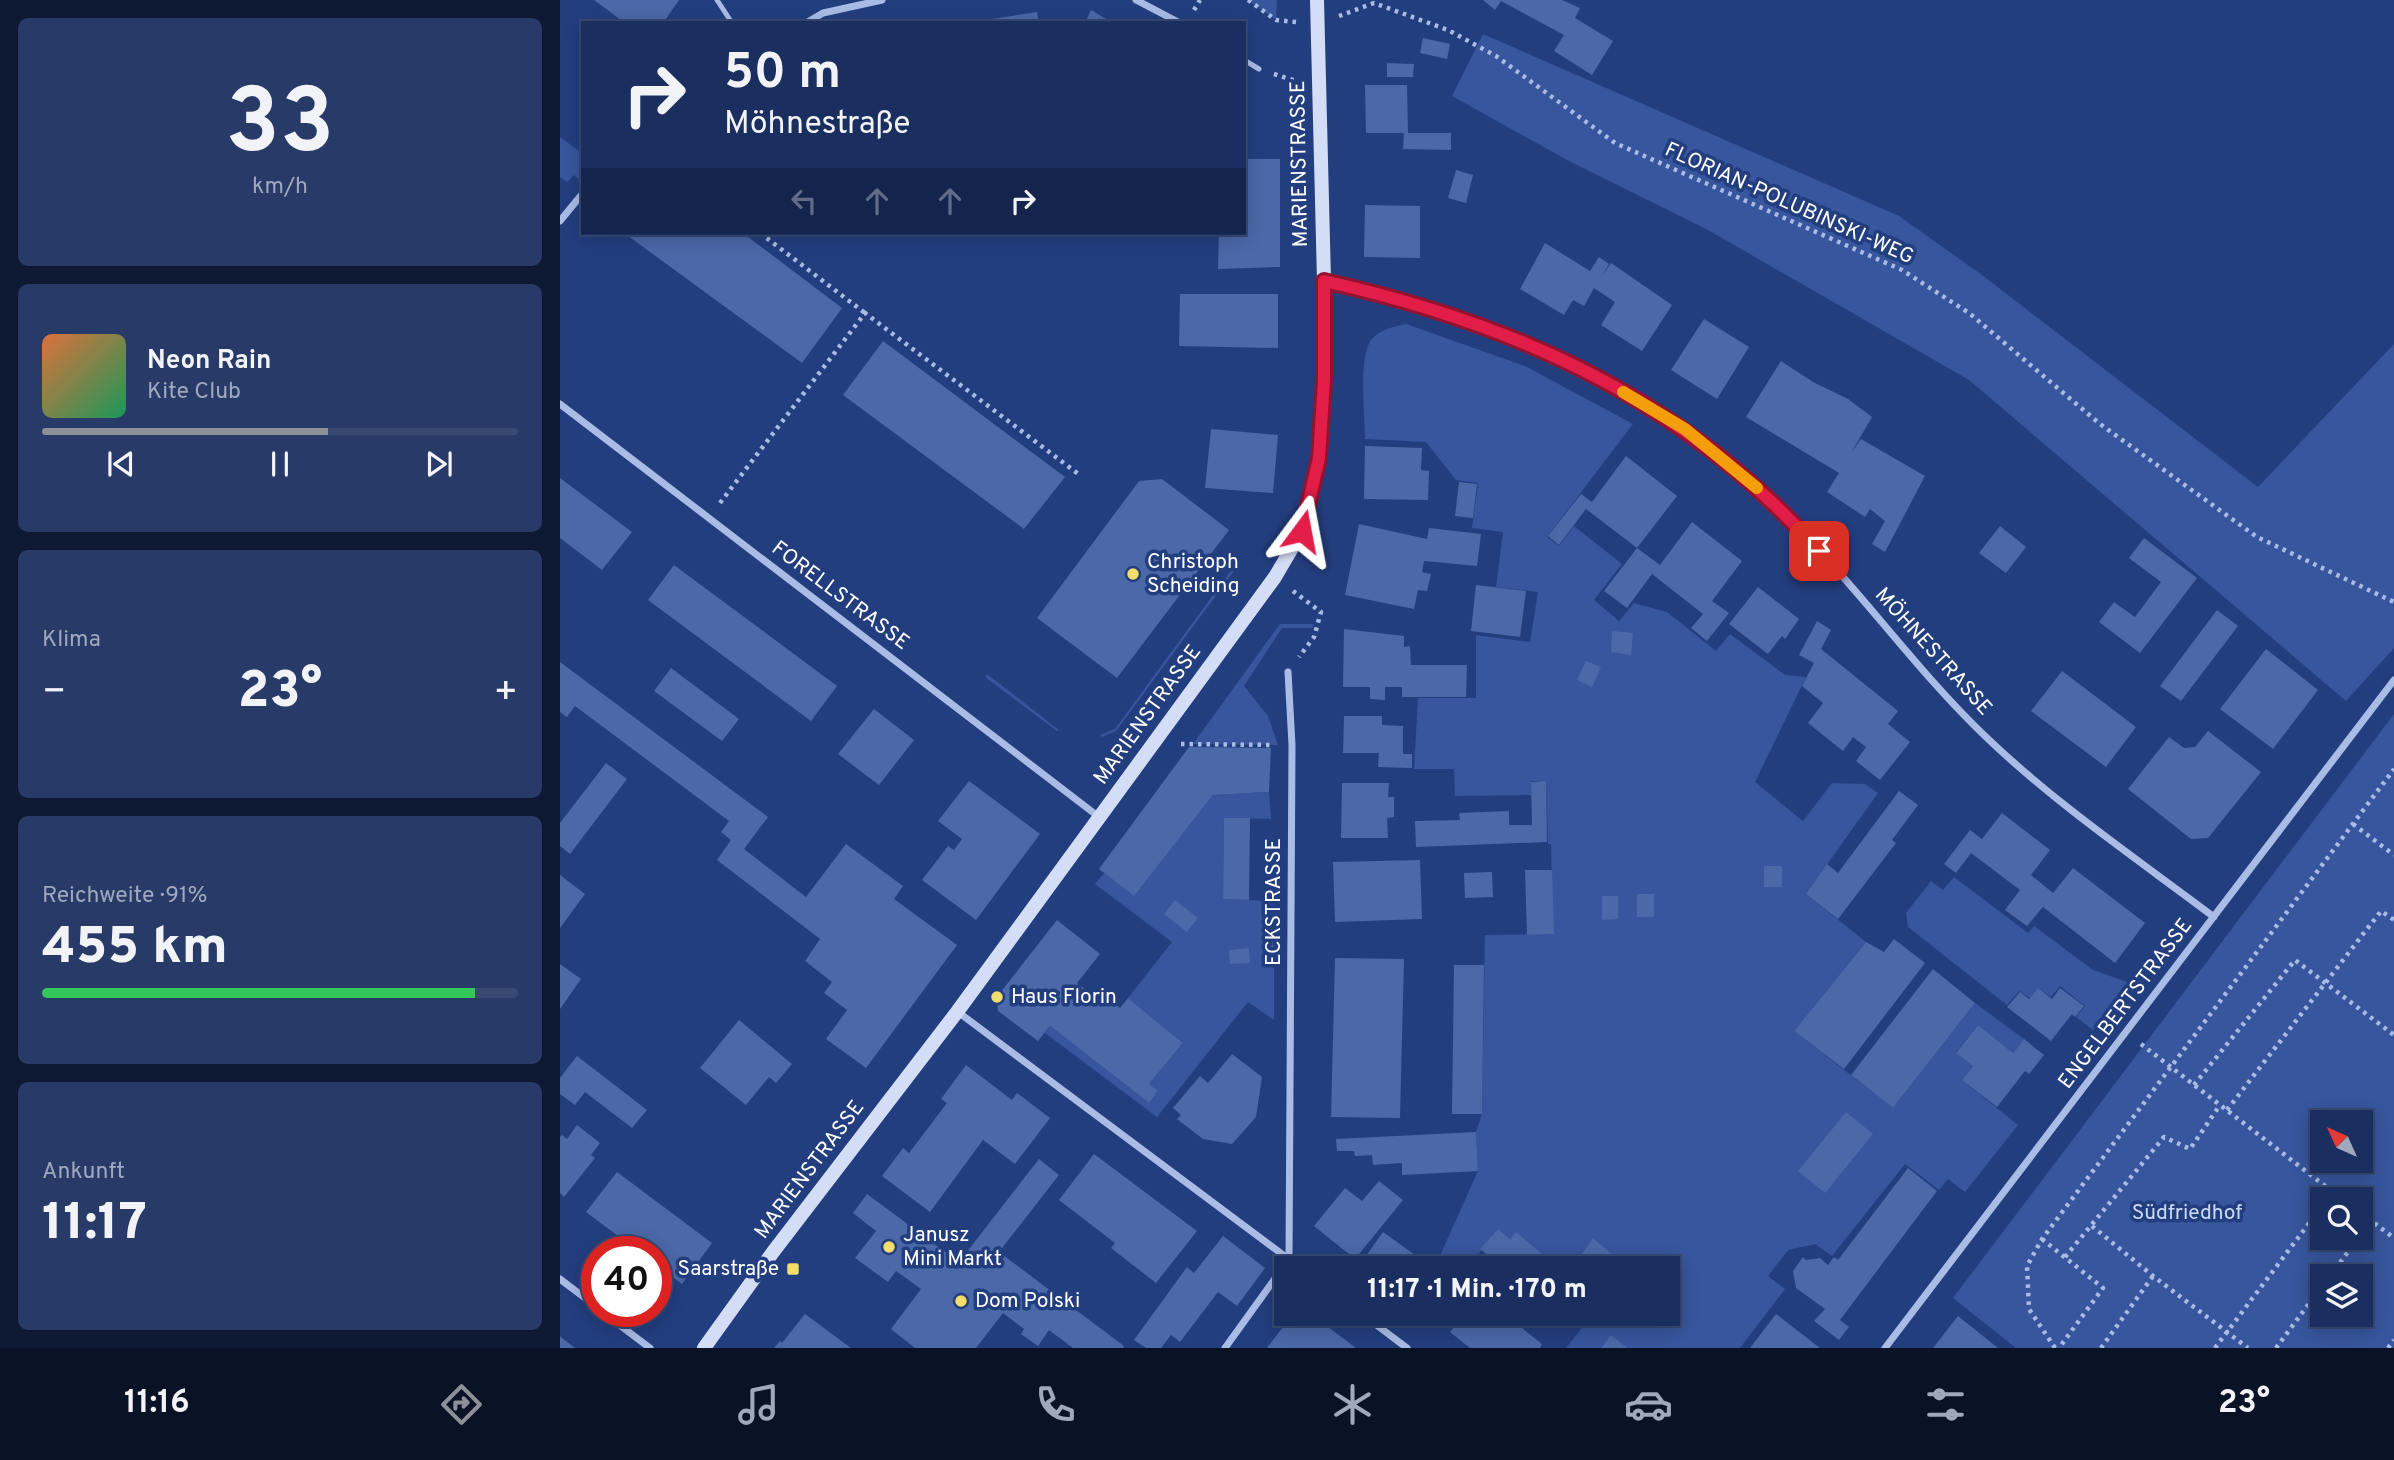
<!DOCTYPE html>
<html lang="de">
<head>
<meta charset="utf-8">
<style>
	:root { --surface:#1a2e5f; --page:#273a68; --text:#f1f3f6; --muted:#9fa8bd; --line:#384a74; --accent:#8c9099 }
	body { margin:0; font-family:Overpass,sans-serif; background:var(--page); color:var(--text); height:100vh; display:flex; flex-direction:column; font-size:26px; white-space:nowrap }
	* { box-sizing:border-box; margin:0 }
	p { font-size:23px; color:var(--muted) }
	.icon { flex:none; width:38px; height:38px; fill:none; stroke:currentColor; stroke-width:2; stroke-linecap:round; stroke-linejoin:round }
	.map { position:relative; flex:1; overflow:hidden }
	.panel { display:flex; flex-direction:column; gap:18px; padding:18px; background:#0e1934; width:560px }
	.panel>* { flex:none }
	.guide { position:absolute; left:21px; top:21px; width:665px; height:214px; border-radius:0px; box-shadow:0 4px 18px #0003,0 0 0 2px var(--line); background:#1a2e5f; color:var(--text); overflow:hidden }
	.needle { width:46px; rotate:315deg }
	.fabs { position:absolute; left:1750px; top:1110px; display:grid; gap:14px }
	.fabs a { display:grid; place-items:center; width:63px; height:63px; border-radius:0px; background:var(--surface); box-shadow:0 4px 18px #0003,0 0 0 2px var(--line); font-size:35px }
	.speed { position:absolute; left:21px; top:1236px; display:flex; gap:14px; font-size:35px; font-weight:700; text-align:center }
	.speed>* { display:grid; place-content:center; width:91px; height:91px; border-radius:50%; background:var(--surface); box-shadow:0 4px 18px #0003,0 0 0 2px var(--line); line-height:1 }
	.speed .limit { border:10px solid #d22; background:#fff; color:#111 }
	.pin { position:absolute; display:grid; place-items:center; width:60px; height:60px; color:#fff; margin:-30px; border-radius:14px; box-shadow:0 4px 10px #0006 }
	.me { position:absolute; width:77px; margin:-38px; rotate:13deg; stroke-linejoin:round; filter:drop-shadow(0 0 5px #0008) }
	.turn { display:flex; align-items:center; gap:24px; height:147px; padding:0 28px; font-size:32px }
	.turn .icon { width:91px; height:91px; stroke-width:2.5 }
	.turn b { display:block; font-size:49px; line-height:60px }
	.lanes { display:flex; align-items:center; height:66px; padding:0 28px; background:#0003; justify-content:center; gap:35px; direction:ltr }
	.lanes .off { opacity:.35 }
	.big { font-size:52px; font-weight:800; line-height:1.1 }
	.panel .card { flex:1; display:flex; flex-direction:column; justify-content:center; gap:10px; min-width:0; padding:0 24px; border-radius:10px; background:var(--page) }
	.panel .dial { align-items:center; gap:0 }
	.dial b { font-size:91px; line-height:1 }
	.song { display:flex; align-items:center; gap:21px }
	.cover { width:84px; height:84px; border-radius:10px; background:linear-gradient(135deg,hsl(20 70% 55%),hsl(150 70% 35%)) }
	.played { height:7px; border-radius:4px; background:linear-gradient(90deg,var(--accent) 60%,var(--line) 60%) }
	.keys { display:flex; justify-content:space-around; direction:ltr }
	.heat { display:flex; justify-content:space-between; align-items:center; font-size:38px; direction:ltr }
	.charge { height:10px; border-radius:5px; background:linear-gradient(90deg,#34c759 91%,var(--line) 0) }
	.trip { position:absolute; left:714px; top:1256px; width:406px; height:70px; border-radius:0px; background:var(--surface); box-shadow:0 4px 18px #0003,0 0 0 2px var(--line); font-weight:800; line-height:70px; text-align:center }
	.tabs { display:flex; height:112px; justify-content:space-around; align-items:center; background:#0a1226; color:var(--muted) }
	.tabs .icon { width:49px; height:49px }
	.tabs .active { color:var(--accent) }
	.tabs b { font-size:32px; color:var(--text) }
	main { display:flex; flex:1; min-height:0 }
	.map>svg:first-child { display:block }
</style>
</head>
<body>
<main>
<section class="panel">
<div class="card dial"><b>33</b><p>km/h</p></div>
<div class="card">
<div class="song"><i class="cover"></i><div><b>Neon Rain</b><p>Kite Club</p></div></div>
<div class="played"></div>
<div class="keys"><svg class="icon" aria-label="previous" viewBox="0 0 24 24"><path d="M18 5L8 12l10 7zM5 5v14"/></svg><svg class="icon" aria-label="pause" viewBox="0 0 24 24"><path d="M8 5v14M16 5v14"/></svg><svg class="icon" aria-label="next" viewBox="0 0 24 24"><path d="M6 5l10 7-10 7zM19 5v14"/></svg></div>
</div>
<div class="card"><p>Klima</p>
<div class="heat"><a>−</a><b class="big">23°</b><a>+</a></div>
</div>
<div class="card"><p>Reichweite · 91%</p><b class="big">455 km</b><div class="charge"></div></div>
<div class="card"><p>Ankunft</p><b class="big">11:17</b></div>
</section>
<div class="map">
<svg width="1834" height="1348" viewBox="0 0 1834 1348">
	<rect width="100%" height="100%" fill="#233e7f"/>
	<path fill="#37569d" fill-rule="evenodd" d="M687,0h30l-1,20z
		M923,34l416,182 83,59 276,212 136,-143v304l-48,53 -377,-321 -261,-150 -141,-70 -115,-64z
		M0,137l23,17v24l-2,3 -7,-6 -7,7 -7,-5z
		M846,324l119,42 108,58 -86,113 12,9 15,-20 48,38 -28,36 25,21 15,-18 33,9 49,39 14,-17 55,41 21,2 -51,105 48,39 29,-38 33,1 13,9 -72,101 60,48 -72,89 99,77 82,-105 49,36 -11,14 -35,-28 -22,27 17,14 -11,14 56,45 -53,67 -17,-13 -9,11 -34,-26 -73,92 -17,-12 -27,6 -20,26 17,13 -45,59h-112l-17,-13 -10,13h-35l27,-34h75v-45h-50l2,-7 -26,-23 -22,30h-12l-44,-36 -6,6 -12,-10 -31,40h-33l44,-98 -2,-39 6,-18 3,-179 68,-1 -2,-90h-3l-2,-63h-15v14l-76,1 -1,-27h-40l4,-71h58v-63l54,7 8,-50 -42,-5 7,-55 -31,-4 6,-45 -22,-3 -30,-38 -61,-3c0,-24 -7,-80 6,-99 9,-11 22,-13 35,-16z
		M675,565l2,2 -121,164 -14,6 -2,-2 15,-6z
		M720,624h33v4h-31l-38,58 24,30 10,29 -85,-1z
		M427,674l72,56 -2,1 -72,-54z
		M1834,714v634h-378l-63,-50zM1762,1122h39v38h-39zM1762,1199h39v38h-39zM1762,1276h39v38h-39z
		M709,792l2,27 -47,-1 -1,81 51,2v119l-26,-18 -91,115 -112,-84 5,-7 99,77 9,-12 -9,-7 34,-41 -55,-45 44,-56 -77,-58 9,-11 30,22 79,-100z
		M1394,877l74,56 6,-7 59,44 37,13 -37,47 -17,-13 9,-11 -25,-20 -9,11 -13,-9 -8,10 -11,-7 -12,14 -99,-78 -2,-14 25,-32 12,9z"/>
	<path fill="#4b68a8" d="M34,0h85l-16,23h-38z
		M923,0h79l18,8 -5,10 38,23 -21,34 -38,-24 10,-16 -63,-34 -6,9z
		M531,10l22,13h-28z
		M477,12l2,11h-60v-2z
		M863,38l27,6 -3,15 -27,-6z
		M827,63l27,1 -1,13h-26z
		M805,85h42l1,48h43v17l-48,-1 1,-16h-38z
		M684,159h36v108l-62,2 1,-36h25z
		M896,170l17,5 -7,28 -18,-5z
		M805,205l55,1v52l-56,-1z
		M64,233h119l99,75 -40,55z
		M985,243l45,28 9,-14 10,7 -8,13 10,-14 61,42 -30,46 -41,-26 14,-23 -21,-14 -10,18 -11,-6 -9,15 -44,-26z
		M620,294h98v54l-99,-2z
		M1144,319l45,28 -32,52 -46,-29z
		M323,341l182,136 -41,52 -181,-134z
		M1221,361l32,21 35,17 24,18 -21,36 10,-14 64,37 -40,76 -13,-8 13,-23 -15,-12 -5,8 -38,-25 12,-19 -93,-56z
		M651,429l67,6 -5,58 -68,-5z
		M805,446l57,2 -1,22 8,1 -1,29 -64,-1z
		M1066,456l51,40 -40,52 -51,-39 -27,36 -11,-9 33,-42 11,8z
		M0,478l72,54 -30,38 -42,-32z
		M602,479l67,51 -112,148 -80,-60 102,-137z
		M899,482l18,2 -4,34 -18,-2z
		M1132,522l50,39 -30,40 17,12 -22,28 -16,-13 12,-14 -51,-40 -25,34 -23,-17 33,-43 23,17z
		M799,524l68,15 2,-11 52,6 -4,32 -53,-5 -2,11 9,2 -4,17 -9,-1 -4,19 -69,-14z
		M1440,526l26,21 -20,26 -27,-20z
		M1584,538l53,40 -57,75 -41,-31 15,-20 21,15 26,-35 -32,-24z
		M114,565l163,121 -26,35 -163,-121z
		M916,585l50,6 -6,46 -49,-6z
		M1198,587l41,32 -14,20 -3,-3 -14,18 -39,-30z
		M1657,610l21,16 -57,75 -21,-15z
		M1257,621l14,9 -10,19 77,62 -10,13 22,18 -30,38 -24,-19 10,-14 -13,-10 -10,14 -35,-28 15,-20 -21,-17 12,-23 -15,-8z
		M784,629l60,7v11l6,-1 1,19h56l-1,32h-64v-10h-17v13l-15,-1v-12h-27z
		M1052,631l21,2 -2,22 -20,-3z
		M1706,649l52,41 -45,59 -53,-40z
		M1026,661l15,6 -9,20 -15,-7z
		M0,662l208,155 -24,32 62,48 40,-53 57,42 -9,13 63,46 -91,123 -40,-29 21,-29 -23,-17 8,-11 -27,-21 15,-22 -103,-79 14,-20 -10,-8 8,-11 -154,-115 -8,11 -7,-5z
		M111,668l68,51 -17,22 -68,-50z
		M1502,671l74,56 -30,40 -75,-56z
		M314,709l40,31 -35,45 -41,-31z
		M784,716h38v9l21,1v28h9v14l-34,-1 1,-14h-36z
		M1648,731l53,41 -53,66 -17,1 -63,-50 41,-52 15,11 11,-1z
		M629,747l82,1 -2,44 -56,3 -79,101 -35,-27z
		M46,763l21,16 -57,75 -10,-8v-23z
		M409,781l71,53 -64,86 -54,-40 26,-34 6,4 8,-11 -24,-18z
		M986,781l1,61 -131,5 -1,-26 45,-1 -1,-7 50,-2v14h23l-1,-43z
		M782,783h47l-1,14h6v20l-7,1 1,20h-47z
		M1339,791l19,14 -26,35 4,3 -58,76 -32,-25 21,-30 11,9z
		M1442,813l48,37 -19,25 22,18 20,-25 72,55 -30,40 -72,-56 -16,19 -22,-16 15,-20 -49,-37 -15,20 -12,-9 26,-34 12,9z
		M664,818h26l-1,82 -26,-1z
		M860,860l2,59 -87,3 -2,-60z
		M1204,866h18v21h-18z
		M965,870h27l2,64 -27,1z
		M932,872l1,25 -28,1 -1,-25z
		M0,875l25,19 -25,34z
		M1077,894h17v23h-17z
		M1042,896h16v23l-16,1z
		M615,900l23,18 -11,14 -23,-18z
		M497,920l43,34 -23,29 16,12 5,-6 22,19 8,-10 55,45 -34,41 9,7 -9,12 -99,-77 -12,15 -40,-30 -1,-14z
		M1334,939l31,24 -81,106 -50,-38 72,-89 18,10z
		M689,948l1,15 -20,1 -1,-14z
		M775,958l69,1 -4,159 -69,-1z
		M0,964l21,15 -21,30z
		M894,965h30l-2,149h-30z
		M1373,969l42,34 -82,105 -42,-33z
		M1478,988l14,11 8,-11 24,18 -9,11 -3,-3 -21,27 -44,-34 13,-15 9,7z
		M179,1020l53,44 -16,19 -7,-6 -23,28 -46,-37z
		M1418,1025l35,28 11,-14 20,16 -15,19 -4,-3 -28,36 -35,-27 11,-14 -17,-13z
		M672,1054l30,23 -6,40 -24,27 -29,-5 -26,-20 4,-4 -8,-7 27,-32 8,7z
		M17,1056l70,54 -15,18 -47,-36 -10,13 -15,-11v-16z
		M406,1065l46,35 5,-7 33,25 -35,46 -32,-24 -53,72 -48,-36 21,-28 6,5 38,-50 -6,-4z
		M1286,1112l27,22 -48,59 -27,-22z
		M17,1125l23,18 -9,12 4,3 -31,39 -4,-4v-56l2,-2 5,4z
		M916,1132l2,39 -76,4v-12l-29,2 -1,-10 -17,1 -1,-5h-17l-1,-12z
		M534,1154l103,77 -41,52 -45,-35 4,-5 -56,-43z
		M479,1159l20,16 -60,77 125,94 -1,2h-50l-24,-18 -11,16 -17,-12 3,-5 -21,-16 -27,35h-61l-24,-19 30,-40 -25,-18 -8,11 -33,-24 21,-27 -23,-18 14,-19 92,68z
		M1348,1168l29,23 -97,129 9,7 -10,13 -25,-19 11,-12 -29,-21 -3,-17 10,-14 3,3 14,-2 8,7 6,-8 4,3z
		M57,1172l95,71 -30,41 -26,-19v-14h-18l-52,-39z
		M819,1181l24,19 -48,59 -41,-33 31,-38 17,13z
		M938,1229l12,10 6,-7 26,22 -7,15h-30l-25,-20z
		M823,1232l32,23 -10,14h-21l-18,-13z
		M663,1236l42,32 -28,38 -19,-14 -38,50 -9,-7 -10,13h-15l-12,-8 53,-73 7,6z
		M1033,1238l28,24 -3,7h-46z
		M245,1314l46,34h-77l6,-7 2,2z
		M733,1314h18l45,34h-89z
		M904,1314h40l38,30 -2,4h-70l-20,-16z
		M1004,1314h29l-11,14z
		M1216,1314l44,34h-70z
		M1398,1316l40,32h-65z
		M1051,1335l17,13h-27z
		M0,1336l2,2 13,10h-15z"/>
	<g fill="none" stroke-linecap="round" stroke-linejoin="round">
		<path stroke="#a9bce6" stroke-width="4.5" stroke-dasharray="3.5 5" stroke-linecap="butt" d="M688,0l28,20 20,2
			M634,10l6,-10
			M779,16l35,-13 74,27 48,26 119,87 287,127 67,43 131,111 157,113 137,65
			M714,74l22,7
			M200,233l105,80
			M160,503l145,-190 216,163
			M733,591l28,21 -7,25 -15,20
			M621,744l93,1
			M1793,824l41,31
			M1581,1044l201,155
			M1634,1085l101,-125 99,75
			M1667,1110l154,-199 13,9
			M1801,1213l33,25
			M1532,1226l61,50 95,72
			M1801,1235l10,-14
			M1482,1239l61,49 -44,60
			M1505,1257l99,-120 26,12 30,-44
			M1770,1276l29,-39
			M1495,1348l-26,-39 -2,-43 15,-27 352,-470
			M1541,1348l52,-72
			M1655,1348l107,-142
			M1716,1348l46,-62
			M1828,1348l6,-8"/>
		<path stroke="#a9bce6" stroke-width="5" d="M157,0l15,23
			M684,60l15,9"/>
		<path stroke="#a9bce6" stroke-width="7" d="M576,0l44,23
			M246,23l17,-10 59,-13
			M0,221l23,-28
			M764,281c127,28 253,73 361,148 43,30 81,66 117,103 64,66 117,141 184,205 70,67 151,122 228,180
			M0,404l539,413
			M398,1012l344,257
			M0,1279l37,28
			M41,1311l49,37
			M802,1314l45,34
			M665,1348l64,-89 3,-514 -4,-73
			M1325,1348l509,-668"/>
		<path stroke="#d3ddf6" stroke-width="14" d="M144,1348l69,-96 184,-240 318,-435 27,-46 17,-73 4,-78 1,-99 -7,-281"/>
	</g>
	<g fill="none" stroke-linecap="round" stroke-linejoin="round">
		<defs>
			<path id="route" d="M742,531l17,-73 5,-78v-99c193,43 361,119 495,270"/>
		</defs>
		<use href="#route" stroke="#92132f" stroke-width="18"/>
		<use href="#route" stroke="#e11d48" stroke-width="12"/>
		<path stroke="#f59e0b" stroke-width="12" d="M1063,392l62,37 72,59"/>
	</g>
	<g fill="#f1de6c" stroke="#233e7f" stroke-width="2.5">
		<circle cx="573" cy="574" r="7"/>
		<circle cx="437" cy="997" r="7"/>
		<circle cx="329" cy="1247" r="7"/>
		<rect x="226" y="1262" width="14" height="14" rx="3.5"/>
		<circle cx="401" cy="1301" r="7"/>
	</g>
	<g text-anchor="middle" dominant-baseline="central" stroke-width="7" stroke-linejoin="round" paint-order="stroke">
		<g font-size="21" fill="#fff" stroke="#233e7f">
			<text transform="translate(740 164) rotate(-91)">MARIENSTRASSE</text>
			<text transform="translate(1229 204) rotate(24)">FLORIAN-POLUBINSKI-WEG</text>
			<text transform="translate(280 596) rotate(37)">FORELLSTRASSE</text>
			<text transform="translate(1373 652) rotate(48)">MÖHNESTRASSE</text>
			<text transform="translate(588 715) rotate(-54)">MARIENSTRASSE</text>
			<text transform="translate(714 902) rotate(-90)">ECKSTRASSE</text>
			<text transform="translate(1566 1004) rotate(-53)">ENGELBERTSTRASSE</text>
			<text transform="translate(250 1170) rotate(-53)">MARIENSTRASSE</text>
		</g>
		<g font-size="21" fill="#fff" stroke="#233e7f" text-anchor="start">
			<text x="587" y="562">Christoph<tspan x="587" dy="24">Scheiding</tspan></text>
			<text x="451" y="997">Haus Florin</text>
			<text x="343" y="1235">Janusz<tspan x="343" dy="24">Mini Markt</tspan></text>
			<text x="219" y="1269" text-anchor="end">Saarstraße</text>
			<text x="415" y="1301">Dom Polski</text>
		</g>
		<g font-size="21" fill="#ccd9f5" stroke="#233e7f">
			<text x="1627" y="1213">Südfriedhof</text>
		</g>
	</g>
</svg>
<div class="fabs">
<a><svg class="needle" viewBox="-14 -14 28 28"><path d="M0-13l5 13h-10z" fill="#e53935"/><path d="M0 13l5-13h-10z" fill="#9fa8bd"/></svg></a>
<a><svg class="icon" aria-label="search" viewBox="0 0 24 24"><circle cx="10" cy="10" r="6"/><path d="M15 15l6 6"/></svg></a>
<a><svg class="icon" aria-label="layers" viewBox="0 0 24 24"><path d="M12 4l9 5-9 5-9-5zM3 14l9 5 9-5"/></svg></a>
</div>
<div class="speed"><div class="limit">40</div></div>
<div class="pin" style="left:1259px;top:551px;background:#d93025"><svg class="icon" aria-label="arrive" viewBox="0 0 24 24"><path d="M6 21V4h12l-3 4 3 4H6"/></svg></div>
<svg class="me" style="left:742px;top:531px" viewBox="-20 -20 40 40"><path d="M0-17L14 15 0 8-14 15z" fill="#e11d48" stroke="#fff" stroke-width="4"/></svg>
<div class="trip">11:17 · 1 Min. · 170 m</div>
<div class="guide">
<div class="turn"><svg class="icon" aria-label="right" viewBox="0 0 24 24"><path d="M7 20v-9h11M14 6l5 5-5 5"/></svg><div><b>50 m</b>Möhnestraße</div></div>
<div class="lanes"><svg class="icon off" aria-label="left" viewBox="0 0 24 24"><path d="M17 20v-9H6M10 6l-5 5 5 5"/></svg><svg class="icon off" aria-label="ahead" viewBox="0 0 24 24"><path d="M12 20V5M6 11l6-6 6 6"/></svg><svg class="icon off" aria-label="ahead" viewBox="0 0 24 24"><path d="M12 20V5M6 11l6-6 6 6"/></svg><svg class="icon" aria-label="right" viewBox="0 0 24 24"><path d="M7 20v-9h11M14 6l5 5-5 5"/></svg></div>
</div>
</div>
</main>
<nav class="tabs">
<b>11:16</b>
<svg class="icon active" aria-label="directions" viewBox="0 0 24 24"><path d="M12 3l9 9-9 9-9-9zM9 14v-3h6M13 9l2 2-2 2"/></svg>
<svg class="icon" aria-label="music" viewBox="0 0 24 24"><path d="M9 18V5l10-2v13"/><circle cx="6" cy="18" r="3"/><circle cx="16" cy="16" r="3"/></svg>
<svg class="icon" aria-label="phone" viewBox="0 0 24 24"><path d="M5 4h4l2 5-3 2q2 4 5 5l2-3 5 2v4C11 20 4 13 5 4z"/></svg>
<svg class="icon" aria-label="climate" viewBox="0 0 24 24"><path d="M12 3v18M4 7l16 10M4 17L20 7"/></svg>
<svg class="icon" aria-label="car" viewBox="0 0 24 24"><path d="M5 17H2v-5l4-1 3-4h7l3 4 3 1v5h-3M9 17h6M6 11h13"/><circle cx="7" cy="17" r="2"/><circle cx="17" cy="17" r="2"/></svg>
<svg class="icon" aria-label="filters" viewBox="0 0 24 24"><path d="M4 7h16M4 17h16"/><circle cx="9" cy="7" r="2"/><circle cx="15" cy="17" r="2"/></svg>
<b>23°</b>
</nav>
</body>
</html>
